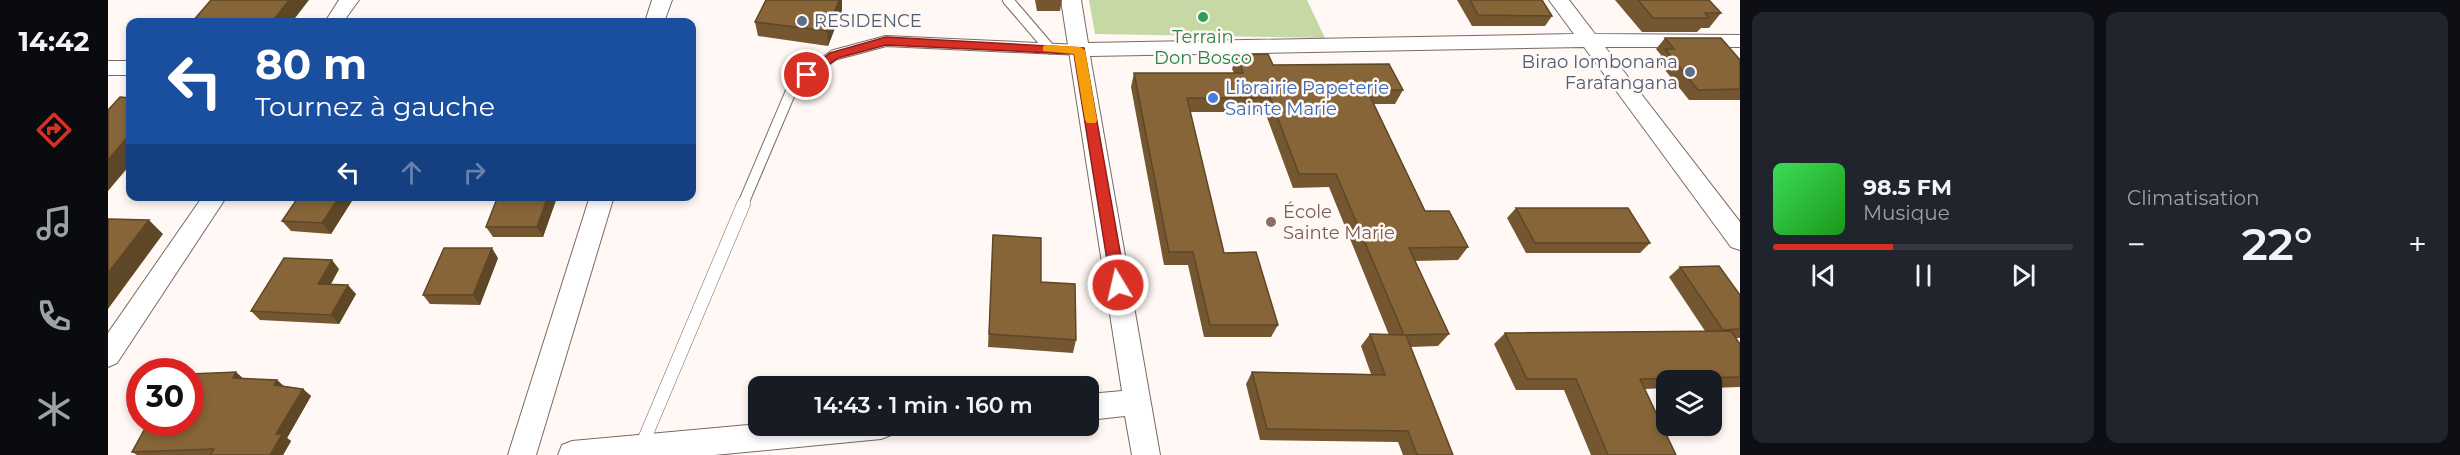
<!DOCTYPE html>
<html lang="fr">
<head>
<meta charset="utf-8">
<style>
	:root { --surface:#171b24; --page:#20242c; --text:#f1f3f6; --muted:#9ea1a6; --line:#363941; --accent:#d93025 }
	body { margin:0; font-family:Montserrat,sans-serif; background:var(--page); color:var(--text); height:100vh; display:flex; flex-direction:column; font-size:22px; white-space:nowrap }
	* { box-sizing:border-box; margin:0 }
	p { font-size:20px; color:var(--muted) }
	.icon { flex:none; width:33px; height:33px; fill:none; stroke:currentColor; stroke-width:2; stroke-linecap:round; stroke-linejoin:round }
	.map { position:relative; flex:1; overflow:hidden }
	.drawer { display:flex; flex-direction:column; gap:12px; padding:12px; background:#0d0f14; width:720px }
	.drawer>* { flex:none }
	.hud { position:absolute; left:18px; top:18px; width:570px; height:183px; border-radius:12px; box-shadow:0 3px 9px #0003; background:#1a4fa0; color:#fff; overflow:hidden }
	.buttons { position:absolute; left:1548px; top:370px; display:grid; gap:12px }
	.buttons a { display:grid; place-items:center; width:66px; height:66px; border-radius:12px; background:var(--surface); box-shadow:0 3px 9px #0003; font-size:30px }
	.speed { position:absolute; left:18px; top:358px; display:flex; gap:12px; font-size:30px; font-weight:700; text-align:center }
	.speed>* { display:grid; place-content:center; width:78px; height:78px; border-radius:50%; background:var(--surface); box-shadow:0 3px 9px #0003; line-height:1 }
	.speed .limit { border:9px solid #d22; background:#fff; color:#111 }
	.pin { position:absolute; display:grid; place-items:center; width:51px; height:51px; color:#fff; margin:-26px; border:3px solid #fff; border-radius:50%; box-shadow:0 2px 6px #0007 }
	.me { position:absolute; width:66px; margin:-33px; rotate:351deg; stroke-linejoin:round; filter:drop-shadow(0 0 4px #0008) }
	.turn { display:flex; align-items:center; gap:21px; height:126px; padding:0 30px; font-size:27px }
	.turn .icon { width:78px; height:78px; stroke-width:2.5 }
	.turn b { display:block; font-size:42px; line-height:51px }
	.lanes { display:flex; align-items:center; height:57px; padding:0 30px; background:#0003; justify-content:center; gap:30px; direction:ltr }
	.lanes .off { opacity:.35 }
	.big { font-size:45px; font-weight:600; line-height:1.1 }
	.drawer .widget { flex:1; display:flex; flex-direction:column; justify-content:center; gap:9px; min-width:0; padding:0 21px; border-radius:12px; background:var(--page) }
	.song { display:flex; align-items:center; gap:18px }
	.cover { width:72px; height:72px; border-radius:9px; background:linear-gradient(135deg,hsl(130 70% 55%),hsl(120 70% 35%)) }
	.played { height:6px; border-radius:3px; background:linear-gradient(90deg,var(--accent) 40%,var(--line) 40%) }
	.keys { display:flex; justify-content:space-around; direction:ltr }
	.heat { display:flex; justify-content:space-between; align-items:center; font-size:33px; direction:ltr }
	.drawer .tiles { flex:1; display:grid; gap:12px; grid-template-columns:repeat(2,1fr) }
	.trip { position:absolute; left:640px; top:376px; width:351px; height:60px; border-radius:12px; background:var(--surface); box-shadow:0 3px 9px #0003; font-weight:600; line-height:60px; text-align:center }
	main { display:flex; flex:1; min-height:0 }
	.tab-bar { display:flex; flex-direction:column; width:108px; justify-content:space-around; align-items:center; background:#090b0e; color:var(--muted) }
	.tab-bar .icon { width:42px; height:42px }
	.tab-bar .current { color:var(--accent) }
	.tab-bar b { font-size:27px; color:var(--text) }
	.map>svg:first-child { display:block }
</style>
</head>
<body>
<main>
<nav class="tab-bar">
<b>14:42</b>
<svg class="icon current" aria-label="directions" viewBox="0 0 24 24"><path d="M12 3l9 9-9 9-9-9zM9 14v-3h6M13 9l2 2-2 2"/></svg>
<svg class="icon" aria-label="music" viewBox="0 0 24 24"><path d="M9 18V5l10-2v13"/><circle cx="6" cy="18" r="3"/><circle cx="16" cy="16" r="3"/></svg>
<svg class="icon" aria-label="phone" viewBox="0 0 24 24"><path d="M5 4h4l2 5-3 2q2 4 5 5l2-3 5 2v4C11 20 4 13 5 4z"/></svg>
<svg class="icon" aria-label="climate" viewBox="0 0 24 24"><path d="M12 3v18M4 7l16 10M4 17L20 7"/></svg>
</nav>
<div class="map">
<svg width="1632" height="455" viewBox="0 0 1632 455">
	<rect width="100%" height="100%" fill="#fff8f4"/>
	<path fill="#c6d8a4" d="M981,0h218l18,38 -230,-4z"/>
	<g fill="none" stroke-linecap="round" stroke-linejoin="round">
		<defs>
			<path id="lane-far1" d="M900,0l42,49
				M635,204l51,-120 40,-29 52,-14 194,9"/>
			<path id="lane" d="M533,447l103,-244"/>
			<path id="street" d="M231,0h20l-16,22h-18z
				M544,0h20l-8,22h-19z
				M953,0h20l7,43 486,-9 -25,-34h20l26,34 145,1v12h-135l135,175v28l-9,-3 -147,-200 -494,9 70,399h-28l-7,-39 -36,4v-26l33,-3z
				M0,61h22v14h-22z
				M95,196h24l-110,167 -9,4v-34z
				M482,196h24l-78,259h-28z
				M651,424l136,2 -4,9 -10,4 -167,16h-156l4,-10 10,-4z"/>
		</defs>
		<use href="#lane-far1" stroke="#7a6b63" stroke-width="12"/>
		<use href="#lane" stroke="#7a6b63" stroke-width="14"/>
		<use href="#street" stroke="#7a6b63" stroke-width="2"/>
		<use href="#lane-far1" stroke="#fff" stroke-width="10"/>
		<use href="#lane" stroke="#fff" stroke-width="13"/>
		<use href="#street" fill="#fff" fill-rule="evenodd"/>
	</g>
	<path fill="#745730" d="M658,0h76v10l-14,36 -70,-10 -3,-14z
		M927,0h27l-2,11h-23z
		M1349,0h85l10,16 -7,10h-73z
		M1507,0h94l12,13 -12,15h-8l-4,4h-55z
		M1557,38l75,22v40h-51l-32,-40 4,-5 -5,-6z
		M1129,55l36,10 130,25 -8,14h-21l51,107 43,36 -10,13 -44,1 35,73 -11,12 -28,1 43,108h-50l-5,-13 -138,-2 -14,-56 6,-12 119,2 -10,-28 9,-12 19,1 -60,-148 -36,1 -28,-76h-75l34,141 54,72 -7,12h-67l-16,-72h-24l-33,-178 3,-14h100l-2,-4z
		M191,196h56l-24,38 -40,-3 -9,-10z
		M448,200l-13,37h-50l-7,-10z
		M1408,208l134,35 -10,10h-114l-19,-35z
		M885,235l48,47 35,58 -3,13 -85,-6z
		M390,258l-18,47 -50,-1 -7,-9z
		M1572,267l60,28v43h-4l4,6v43l-28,1v-7h-46v7l-21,1 31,66h-85l-27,-65h-48l-22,-46 11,-11 200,-2 -36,-54z
		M231,269l-8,15 25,10 -17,30 -79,-4 -9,-9z
		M136,379l33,1 7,6 19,3 8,7 -24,42 4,3 -8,14h-146l-5,-3z"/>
	<path fill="#5e4727" d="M181,0h20l-17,22h-20z
		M731,0h3v10l-14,36 -1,-15z
		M22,134v31l-22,26v-31z
		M232,196h15l-24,38 -9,-11z
		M440,196h6l2,4 -13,37 -6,-10z
		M41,220l14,14 -55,75v-36z
		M384,248l6,10 -18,47 -7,-10z
		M224,260l7,9 -13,24 -8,-9z
		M240,285l8,9 -17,30 -8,-9z
		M128,372l9,8 -12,-2z
		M169,380l8,8 -11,-3z
		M195,389l8,7 -24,42 4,3 -8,14h-13l6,-21z"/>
	<path fill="#876538" stroke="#5e4727" stroke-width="1.5" d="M103,0h78l-17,22h-80z
		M658,0h73l-12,31 -72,-9z
		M1362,0h72l10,16 -74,-1z
		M1530,0h71l12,13h-16l4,5h-56z
		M1557,38h56l19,22v29l-42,1 -33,-41h9z
		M1160,54l5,11 116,-1 14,26h-36l58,121h24l19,36 -59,1 40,86 -45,1 -68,-161h-37l-29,-76h-83l37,155 32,-1 22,73h-68l-17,-73h-24l-35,-179h109l-6,-18z
		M12,97l10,1v36l-22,26v-50z
		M191,196h41l-18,27 -40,-2z
		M390,196h50l-11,31h-51z
		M1408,208h112l22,35h-115z
		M0,219l41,1 -41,53z
		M885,235l48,3v44l34,2 1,56 -87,-6z
		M336,248h48l-19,47h-50z
		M176,258l48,2 -14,24 30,1 -17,30 -80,-4z
		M1611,266l21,29v34l-17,1 -43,-63z
		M1623,331l9,13v33l-100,2 36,76h-68l-32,-76h-49l-22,-46z
		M1262,334l36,1 47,120h-36l-9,-24 -141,-2 -15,-57 133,3z
		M128,372l-3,6 44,2 -3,5 29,4 -27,45h6l-12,21h-60l4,-6 -82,3 16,-29h42v-49z"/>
	<path fill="#d93025" stroke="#8d1f18" stroke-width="1.5" d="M778,37l198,11 42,237 -3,4h-10l-2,-4 -37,-231 -188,-9 -48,13 -27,19 -4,1 -6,-3 29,-22z"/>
	<path fill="#f59e0b" d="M939,45l33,2 5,3 12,70 -1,3h-9l-2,-3 -11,-66 -31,-3v-5z"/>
	<circle fill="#2e9e5b" stroke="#fff8f4" stroke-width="2" cx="1095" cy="17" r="6"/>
	<g fill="#5c6f8a" stroke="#fff8f4" stroke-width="2">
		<circle cx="694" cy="21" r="6"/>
		<circle cx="1582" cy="72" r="6"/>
	</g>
	<circle fill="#3f7fe0" stroke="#fff8f4" stroke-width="2" cx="1105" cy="98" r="6"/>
	<circle fill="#8d6e63" stroke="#fff8f4" stroke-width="2" cx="1163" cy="222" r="6"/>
	<g text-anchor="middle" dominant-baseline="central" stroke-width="5" stroke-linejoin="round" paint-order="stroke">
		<g font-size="18" fill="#4e5e75" stroke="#fff8f4" text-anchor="start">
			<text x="706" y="21">RESIDENCE</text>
			<text x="1570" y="62" text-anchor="end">Birao Iombonana<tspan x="1570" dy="21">Farafangana</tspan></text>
		</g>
		<g font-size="18" fill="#27864d" stroke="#fff8f4">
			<text x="1095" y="37">Terrain<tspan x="1095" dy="21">Don Bosco</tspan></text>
		</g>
		<g font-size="18" fill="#366cbe" stroke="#fff8f4" text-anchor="start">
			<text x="1117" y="88">Librairie Papeterie<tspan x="1117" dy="21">Sainte Marie</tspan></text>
		</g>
		<g font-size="18" fill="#785e54" stroke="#fff8f4" text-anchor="start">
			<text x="1175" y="212">École<tspan x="1175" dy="21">Sainte Marie</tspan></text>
		</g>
	</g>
</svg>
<div class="buttons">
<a><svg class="icon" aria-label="layers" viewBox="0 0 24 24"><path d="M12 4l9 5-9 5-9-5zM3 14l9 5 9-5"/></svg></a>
</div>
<div class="speed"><div class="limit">30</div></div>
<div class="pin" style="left:699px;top:75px;background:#d93025"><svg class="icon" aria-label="arrive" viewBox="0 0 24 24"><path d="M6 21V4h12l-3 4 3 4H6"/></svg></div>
<svg class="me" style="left:1010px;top:285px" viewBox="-20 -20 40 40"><circle r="17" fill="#d93025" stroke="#fff" stroke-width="3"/><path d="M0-11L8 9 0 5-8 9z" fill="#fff"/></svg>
<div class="trip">14:43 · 1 min · 160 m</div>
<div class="hud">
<div class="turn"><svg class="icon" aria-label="left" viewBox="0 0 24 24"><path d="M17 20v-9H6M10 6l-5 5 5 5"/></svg><div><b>80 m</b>Tournez à gauche</div></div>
<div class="lanes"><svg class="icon" aria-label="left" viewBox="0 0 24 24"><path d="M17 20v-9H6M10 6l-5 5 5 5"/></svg><svg class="icon off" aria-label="ahead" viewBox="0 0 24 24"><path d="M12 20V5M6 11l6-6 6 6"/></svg><svg class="icon off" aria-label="right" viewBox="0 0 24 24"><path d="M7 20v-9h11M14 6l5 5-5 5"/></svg></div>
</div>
</div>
<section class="drawer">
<div class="tiles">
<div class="widget">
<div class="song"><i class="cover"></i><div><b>98.5 FM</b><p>Musique</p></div></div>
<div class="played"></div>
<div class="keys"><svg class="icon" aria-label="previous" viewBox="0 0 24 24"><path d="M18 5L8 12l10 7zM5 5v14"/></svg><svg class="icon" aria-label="pause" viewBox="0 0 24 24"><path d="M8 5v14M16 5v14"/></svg><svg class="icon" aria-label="next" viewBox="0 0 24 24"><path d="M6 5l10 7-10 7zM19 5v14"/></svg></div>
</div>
<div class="widget"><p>Climatisation</p>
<div class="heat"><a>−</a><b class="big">22°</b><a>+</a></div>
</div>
</div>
</section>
</main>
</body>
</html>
